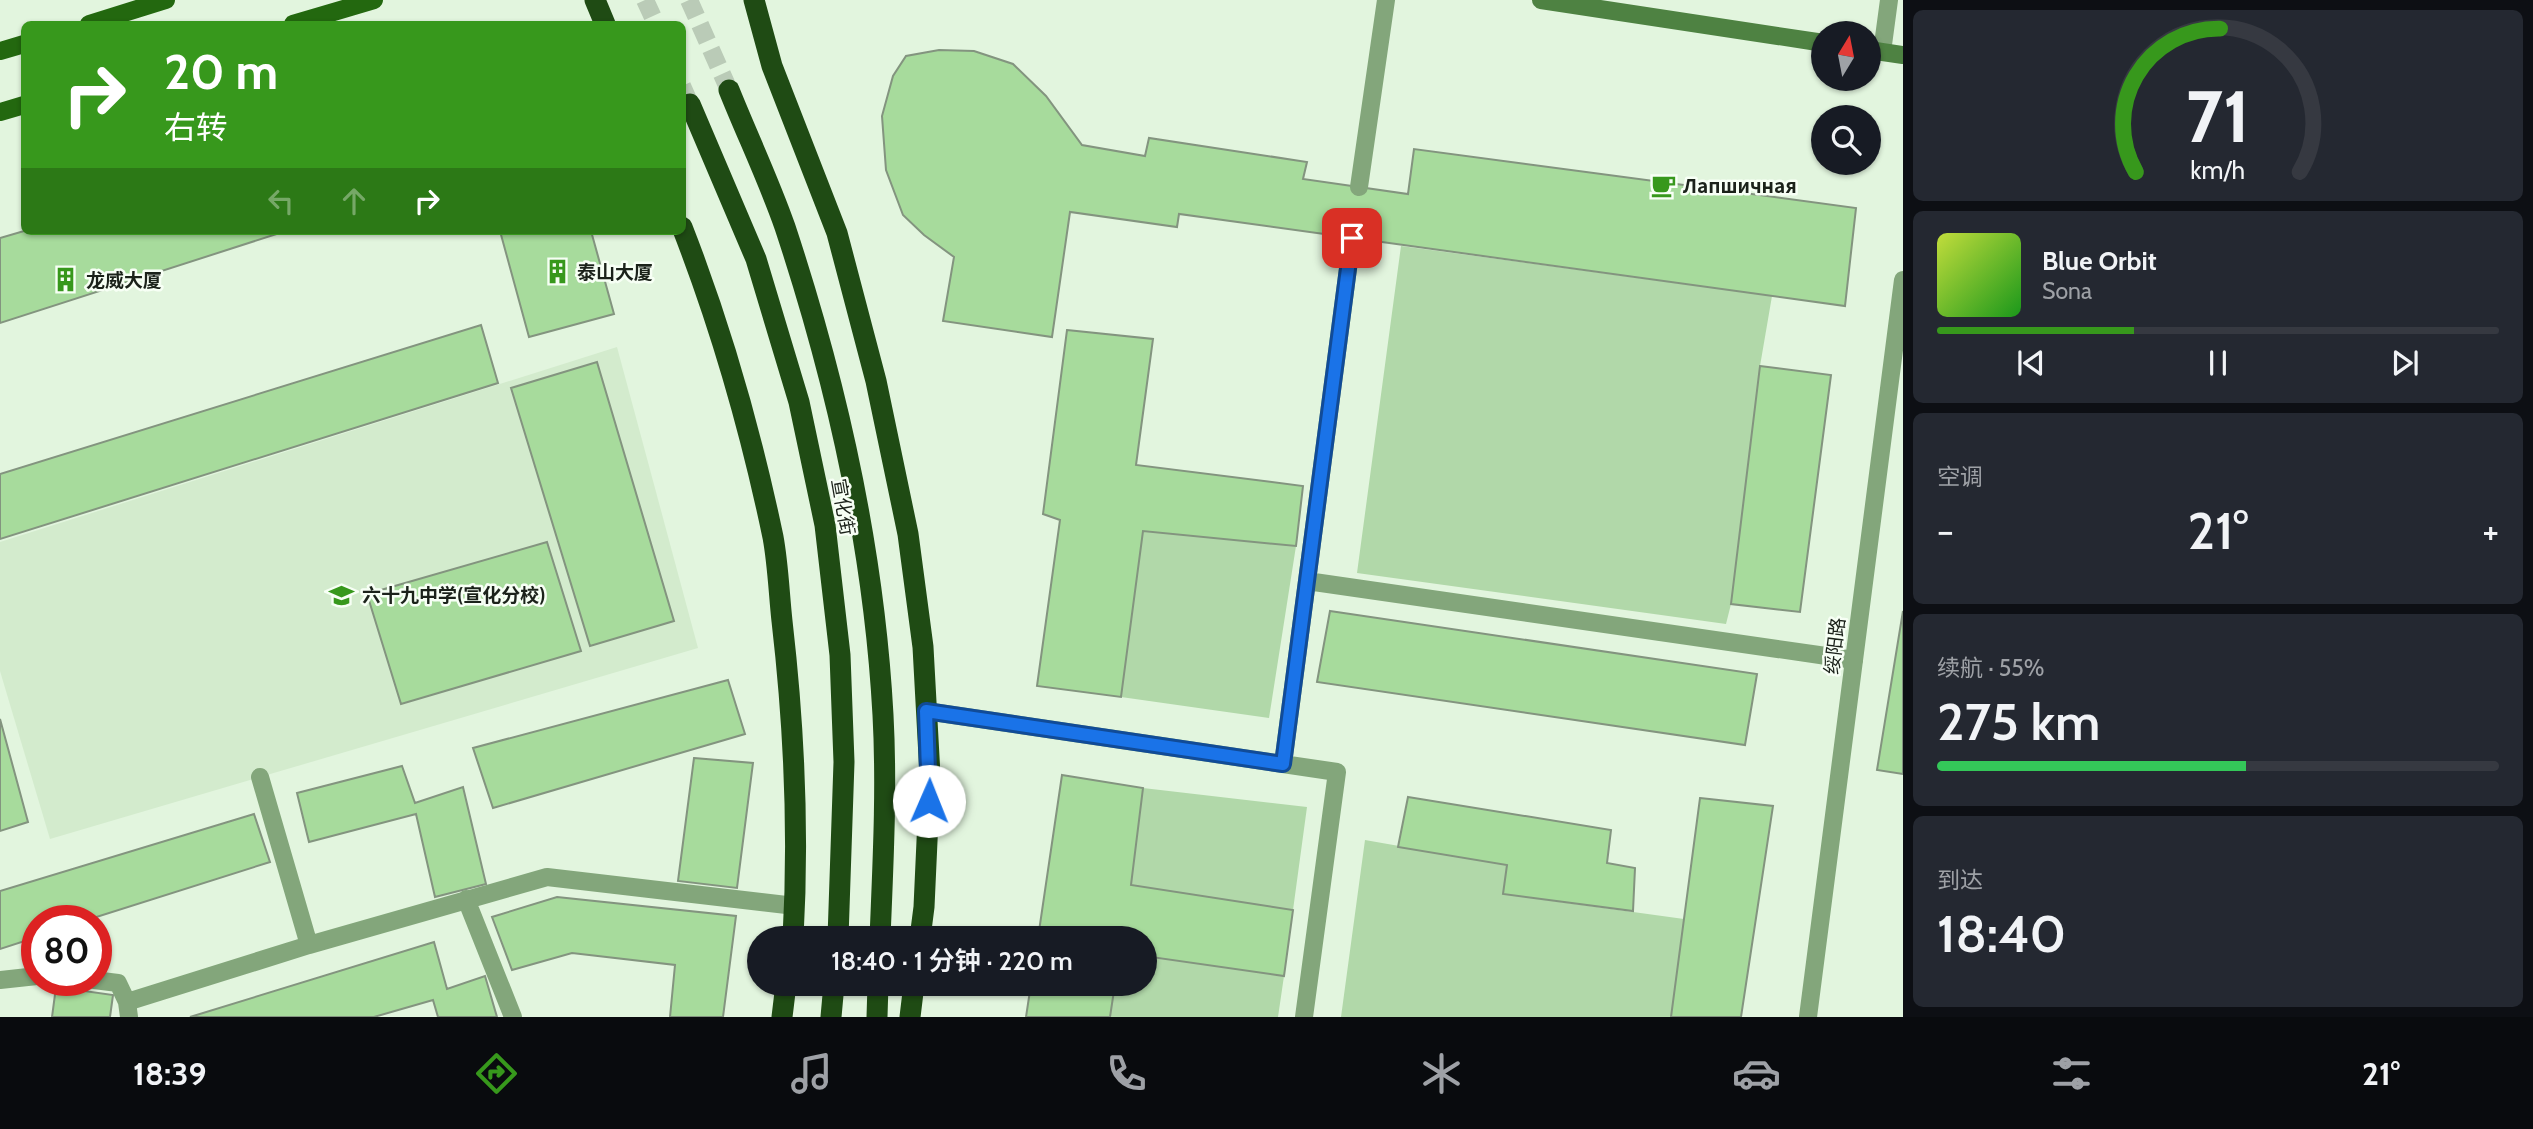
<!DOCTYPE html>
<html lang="zh">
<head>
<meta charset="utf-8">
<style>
	:root { --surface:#171b24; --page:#242831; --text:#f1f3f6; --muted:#9ea1a6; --line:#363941; --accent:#37981c }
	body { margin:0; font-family:Cabin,"Noto Sans SC",sans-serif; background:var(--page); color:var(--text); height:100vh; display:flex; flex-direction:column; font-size:26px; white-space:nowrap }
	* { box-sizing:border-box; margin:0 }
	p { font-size:23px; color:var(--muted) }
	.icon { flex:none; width:38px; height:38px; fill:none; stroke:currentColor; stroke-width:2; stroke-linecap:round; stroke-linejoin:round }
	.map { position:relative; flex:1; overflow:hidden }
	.drawer { display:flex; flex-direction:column; gap:10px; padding:10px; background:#0d0f14; width:630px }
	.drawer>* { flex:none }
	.hud { position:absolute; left:21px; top:21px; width:665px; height:214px; border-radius:10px; box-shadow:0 2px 5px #0004; background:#37981c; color:#fff; overflow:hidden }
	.needle { width:46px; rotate:10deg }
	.controls { position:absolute; left:1811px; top:21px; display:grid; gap:14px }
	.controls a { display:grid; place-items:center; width:70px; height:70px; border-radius:50%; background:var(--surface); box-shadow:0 2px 5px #0004; font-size:35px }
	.speed { position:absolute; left:21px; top:905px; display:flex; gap:14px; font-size:35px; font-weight:700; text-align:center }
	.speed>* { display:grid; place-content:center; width:91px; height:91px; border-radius:50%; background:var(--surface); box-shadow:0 2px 5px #0004; line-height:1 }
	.speed .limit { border:10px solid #d22; background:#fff; color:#111 }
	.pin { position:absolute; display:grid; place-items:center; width:60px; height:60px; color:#fff; margin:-30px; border-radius:14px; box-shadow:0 4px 10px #0006 }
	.me { position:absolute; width:77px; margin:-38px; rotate:1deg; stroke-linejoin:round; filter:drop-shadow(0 0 5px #0008) }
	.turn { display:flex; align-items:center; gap:24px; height:147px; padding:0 28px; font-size:32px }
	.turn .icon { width:91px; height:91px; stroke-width:2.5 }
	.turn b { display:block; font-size:49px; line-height:60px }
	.lanes { display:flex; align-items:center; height:66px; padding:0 28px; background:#0003; justify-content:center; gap:35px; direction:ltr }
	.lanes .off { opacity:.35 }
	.big { font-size:52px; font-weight:600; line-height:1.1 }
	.drawer .tile { flex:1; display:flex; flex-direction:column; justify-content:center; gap:10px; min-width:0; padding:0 24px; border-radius:10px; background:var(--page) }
	.drawer .dial { align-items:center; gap:0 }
	.dial svg { height:182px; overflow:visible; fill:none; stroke:var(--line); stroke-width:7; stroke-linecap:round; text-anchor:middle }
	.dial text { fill:var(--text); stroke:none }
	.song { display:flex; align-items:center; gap:21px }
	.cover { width:84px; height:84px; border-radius:10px; background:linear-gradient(135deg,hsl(70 70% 55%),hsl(120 70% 35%)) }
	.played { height:7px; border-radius:4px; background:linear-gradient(90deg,var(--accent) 35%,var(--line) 35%) }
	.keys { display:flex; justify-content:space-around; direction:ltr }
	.heat { display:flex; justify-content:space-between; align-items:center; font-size:38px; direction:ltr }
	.charge { height:10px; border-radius:5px; background:linear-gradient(90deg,#34c759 55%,var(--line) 0) }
	.trip { position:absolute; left:747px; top:926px; width:410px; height:70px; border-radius:35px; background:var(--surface); box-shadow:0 2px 5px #0004; font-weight:600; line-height:70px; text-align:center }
	.tab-bar { display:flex; height:112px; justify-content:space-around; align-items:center; background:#090b0e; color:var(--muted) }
	.tab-bar .icon { width:49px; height:49px }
	.tab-bar .current { color:var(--accent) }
	.tab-bar b { font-size:32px; color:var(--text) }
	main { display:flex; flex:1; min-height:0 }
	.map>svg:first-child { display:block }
</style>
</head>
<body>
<main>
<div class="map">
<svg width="1903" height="1017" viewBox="0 0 1903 1017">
	<rect width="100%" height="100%" fill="#e2f5de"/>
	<path fill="#d3ebcd" d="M617,347l81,301 -648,191 -50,-168v-129z"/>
	<path fill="#b1d8a9" d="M1401,246l371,50 -12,70 -29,238 -5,20 -369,-51z
		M1143,531l153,15 -27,172 -148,-21z
		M1143,788l164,19 -14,103 -162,-25z
		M1365,840l142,25 -4,29 181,25 -13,98h-330z
		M1145,956l139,20 -6,41h-168l5,-33h29z"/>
	<path fill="#a7db9c" stroke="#83947f" stroke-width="2" d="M939,50l35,1 39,13 33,32 36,49 63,11 4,-18 158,24 -4,17 105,15 6,-45 442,59 -11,98 -666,-92 -2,13 -107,-15 -18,125 -109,-16 11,-64 -30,-22 -21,-20 -17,-45 -4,-54 11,-40 13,-20z
		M24,231h262l-286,92v-85z
		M500,231h91l23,83 -85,23z
		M481,325l17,58 -498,156v-65z
		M1067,330l86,9 -17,126 167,21 -7,60 -153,-15 -22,166 -84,-11 23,-166 -17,-6z
		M597,362l77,259 -84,25 -79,-258z
		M1760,366l71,9 -31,237 -69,-8z
		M547,542l34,109 -180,53 -34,-110z
		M1330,611l427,63 -12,71 -428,-63z
		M1903,611v163l-26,-4z
		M728,680l17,54 -252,74 -20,-60z
		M0,719l28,103 -28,9z
		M694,758l59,5 -16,125 -59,-7z
		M402,766l13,37 48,-16 23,97 -51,13 -19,-83 -107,28 -12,-49z
		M1062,775l81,13 -12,97 162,25 -9,66 -140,-20v-18h-106z
		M1408,797l203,33 -4,33 28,5 -2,43 -130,-17 4,-29 -109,-18z
		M1700,798l73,8 -32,211h-70z
		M254,814l16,48 -183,58h-50v17l-37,12v-58z
		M557,897l179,19 -13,101h-53l5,-52 -103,-12 -60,17 -20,-53z
		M434,942l13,47 38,-13 12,41h-59l-5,-17 -59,17h-184z
		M1031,984h84l-5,33h-84z
		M56,987l57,8 -3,22h-58z"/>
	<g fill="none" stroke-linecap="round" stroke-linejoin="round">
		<path stroke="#bacbb7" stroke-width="18" stroke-dasharray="18 9" stroke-linecap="butt" d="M645,0l11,24
			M689,0l40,90
			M682,86l8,18"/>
		<path stroke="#83a67b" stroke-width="18" d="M1359,187l27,-187
			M1307,581l547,79
			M926,711l411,61 -33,245
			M1283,764l69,-526"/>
		<path stroke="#83a67b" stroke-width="18" d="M1882,52l7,-52
			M260,777l49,168
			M466,899l47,118
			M0,980l37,-4
			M94,980l24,3 9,19 2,15
			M127,1002l182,-57 238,-68 248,29
			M1808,1017l95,-737"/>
		<path stroke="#4e8242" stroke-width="18" d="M1541,0l283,43
			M1869,50l34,5"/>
		<path stroke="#23680f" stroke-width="18" d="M89,24l77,-24
			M293,24l81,-24
			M0,51l24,-7
			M0,112l24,-7"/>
		<path stroke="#1f4b14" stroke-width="21" d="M595,0l10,24
			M754,0l18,66 65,167 39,148 32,153 15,113 7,128 -6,132 -4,31
			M729,90c18,45 40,91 56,137 52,157 89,323 98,488 4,74 0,149 -3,223
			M690,104l66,155 43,143 26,123 15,130 4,107 -6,176
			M682,227c39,100 69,205 91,310 5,27 6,56 9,84 12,104 17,212 11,317
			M782,1017l4,-33
			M831,1017l3,-33
			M877,1017l1,-33
			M910,1017l4,-33"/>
	</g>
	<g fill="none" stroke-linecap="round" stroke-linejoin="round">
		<defs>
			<path id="route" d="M929,801l-3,-90 357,53 69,-526"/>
		</defs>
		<use href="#route" stroke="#114b97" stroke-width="18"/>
		<use href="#route" stroke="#1a73e8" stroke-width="12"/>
	</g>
	<defs>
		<symbol id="cafe-bare" viewBox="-9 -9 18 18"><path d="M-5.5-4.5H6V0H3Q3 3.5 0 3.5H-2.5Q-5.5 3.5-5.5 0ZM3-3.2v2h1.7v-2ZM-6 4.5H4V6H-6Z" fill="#37981c" stroke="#f7fff5" stroke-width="2.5" paint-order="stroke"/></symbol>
		<symbol id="building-bare" viewBox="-9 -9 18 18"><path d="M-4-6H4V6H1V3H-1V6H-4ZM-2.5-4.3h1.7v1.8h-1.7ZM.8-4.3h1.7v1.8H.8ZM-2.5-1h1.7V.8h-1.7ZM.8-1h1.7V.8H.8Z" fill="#37981c" stroke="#f7fff5" stroke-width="2.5" paint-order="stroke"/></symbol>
		<symbol id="school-bare" viewBox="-9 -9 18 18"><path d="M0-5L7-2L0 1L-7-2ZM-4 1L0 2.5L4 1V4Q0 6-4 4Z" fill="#37981c" stroke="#f7fff5" stroke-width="2.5" paint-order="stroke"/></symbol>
	</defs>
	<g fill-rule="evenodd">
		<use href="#cafe-bare" x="1646" y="168" width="35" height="35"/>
		<use href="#building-bare" x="540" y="254" width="35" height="35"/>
		<use href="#building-bare" x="48" y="262" width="35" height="35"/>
		<use href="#school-bare" x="324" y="578" width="35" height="35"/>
	</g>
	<g text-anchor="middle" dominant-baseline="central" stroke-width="5" stroke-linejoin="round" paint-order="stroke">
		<g font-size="19" font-weight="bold" fill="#1b221a" stroke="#f7fff5" text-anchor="start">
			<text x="1683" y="186">Лапшичная</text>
			<text x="577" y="272">泰山大厦</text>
			<text x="86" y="280">龙威大厦</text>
			<text x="362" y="595">六十九中学(宣化分校)</text>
		</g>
		<g font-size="19" fill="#1b221a" stroke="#f7fff5">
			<text transform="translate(843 507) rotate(80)">宣化街</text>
			<text transform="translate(1835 646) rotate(-83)">绥阳路</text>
		</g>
	</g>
</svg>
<div class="controls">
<a><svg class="needle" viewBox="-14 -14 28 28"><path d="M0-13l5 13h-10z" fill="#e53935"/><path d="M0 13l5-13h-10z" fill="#9ea1a6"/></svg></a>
<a><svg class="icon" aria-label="search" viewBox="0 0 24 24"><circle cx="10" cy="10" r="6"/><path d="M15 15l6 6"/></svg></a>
</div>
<div class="speed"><div class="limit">80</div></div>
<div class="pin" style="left:1352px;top:238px;background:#d93025"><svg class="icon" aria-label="arrive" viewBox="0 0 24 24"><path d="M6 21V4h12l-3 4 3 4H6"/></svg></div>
<svg class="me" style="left:929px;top:801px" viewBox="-20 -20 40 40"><circle r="19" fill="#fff"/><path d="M0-13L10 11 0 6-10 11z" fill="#1a73e8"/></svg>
<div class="trip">18:40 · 1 分钟 · 220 m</div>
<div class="hud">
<div class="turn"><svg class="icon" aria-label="right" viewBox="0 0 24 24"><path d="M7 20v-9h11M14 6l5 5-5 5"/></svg><div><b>20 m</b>右转</div></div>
<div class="lanes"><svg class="icon off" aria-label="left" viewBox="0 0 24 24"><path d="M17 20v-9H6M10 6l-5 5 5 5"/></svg><svg class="icon off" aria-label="ahead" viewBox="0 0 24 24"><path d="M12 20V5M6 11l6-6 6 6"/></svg><svg class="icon" aria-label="right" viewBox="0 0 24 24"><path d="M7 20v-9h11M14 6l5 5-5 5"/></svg></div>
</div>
</div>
<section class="drawer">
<div class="tile dial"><svg viewBox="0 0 100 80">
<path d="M14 69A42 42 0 1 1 86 69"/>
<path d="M14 69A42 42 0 0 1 51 6" stroke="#37981c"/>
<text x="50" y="56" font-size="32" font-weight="700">71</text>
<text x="50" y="72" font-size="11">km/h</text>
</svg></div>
<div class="tile">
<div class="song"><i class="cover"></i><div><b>Blue Orbit</b><p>Sona</p></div></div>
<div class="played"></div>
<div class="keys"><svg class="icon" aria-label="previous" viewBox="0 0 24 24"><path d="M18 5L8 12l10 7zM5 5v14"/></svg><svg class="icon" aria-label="pause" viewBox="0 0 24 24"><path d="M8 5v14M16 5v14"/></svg><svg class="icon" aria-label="next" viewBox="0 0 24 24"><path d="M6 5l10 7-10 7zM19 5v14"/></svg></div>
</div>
<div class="tile"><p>空调</p>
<div class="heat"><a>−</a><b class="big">21°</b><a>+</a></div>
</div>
<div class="tile"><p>续航 · 55%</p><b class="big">275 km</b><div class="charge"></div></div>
<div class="tile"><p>到达</p><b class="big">18:40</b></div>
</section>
</main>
<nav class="tab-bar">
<b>18:39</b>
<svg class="icon current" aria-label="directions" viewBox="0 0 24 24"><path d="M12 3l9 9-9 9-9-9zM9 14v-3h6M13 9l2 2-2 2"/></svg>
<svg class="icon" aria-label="music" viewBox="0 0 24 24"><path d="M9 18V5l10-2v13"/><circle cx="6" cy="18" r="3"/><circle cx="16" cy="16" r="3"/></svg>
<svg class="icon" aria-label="phone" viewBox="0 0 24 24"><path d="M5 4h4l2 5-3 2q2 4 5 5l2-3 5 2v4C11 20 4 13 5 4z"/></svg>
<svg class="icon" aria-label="climate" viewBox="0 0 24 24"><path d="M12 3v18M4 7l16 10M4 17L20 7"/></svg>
<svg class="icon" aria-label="car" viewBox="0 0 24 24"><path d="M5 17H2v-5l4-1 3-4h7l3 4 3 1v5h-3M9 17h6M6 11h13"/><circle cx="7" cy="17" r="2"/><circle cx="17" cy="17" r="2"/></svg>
<svg class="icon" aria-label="filters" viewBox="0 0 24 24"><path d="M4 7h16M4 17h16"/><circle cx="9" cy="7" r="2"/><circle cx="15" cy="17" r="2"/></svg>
<b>21°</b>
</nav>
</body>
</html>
